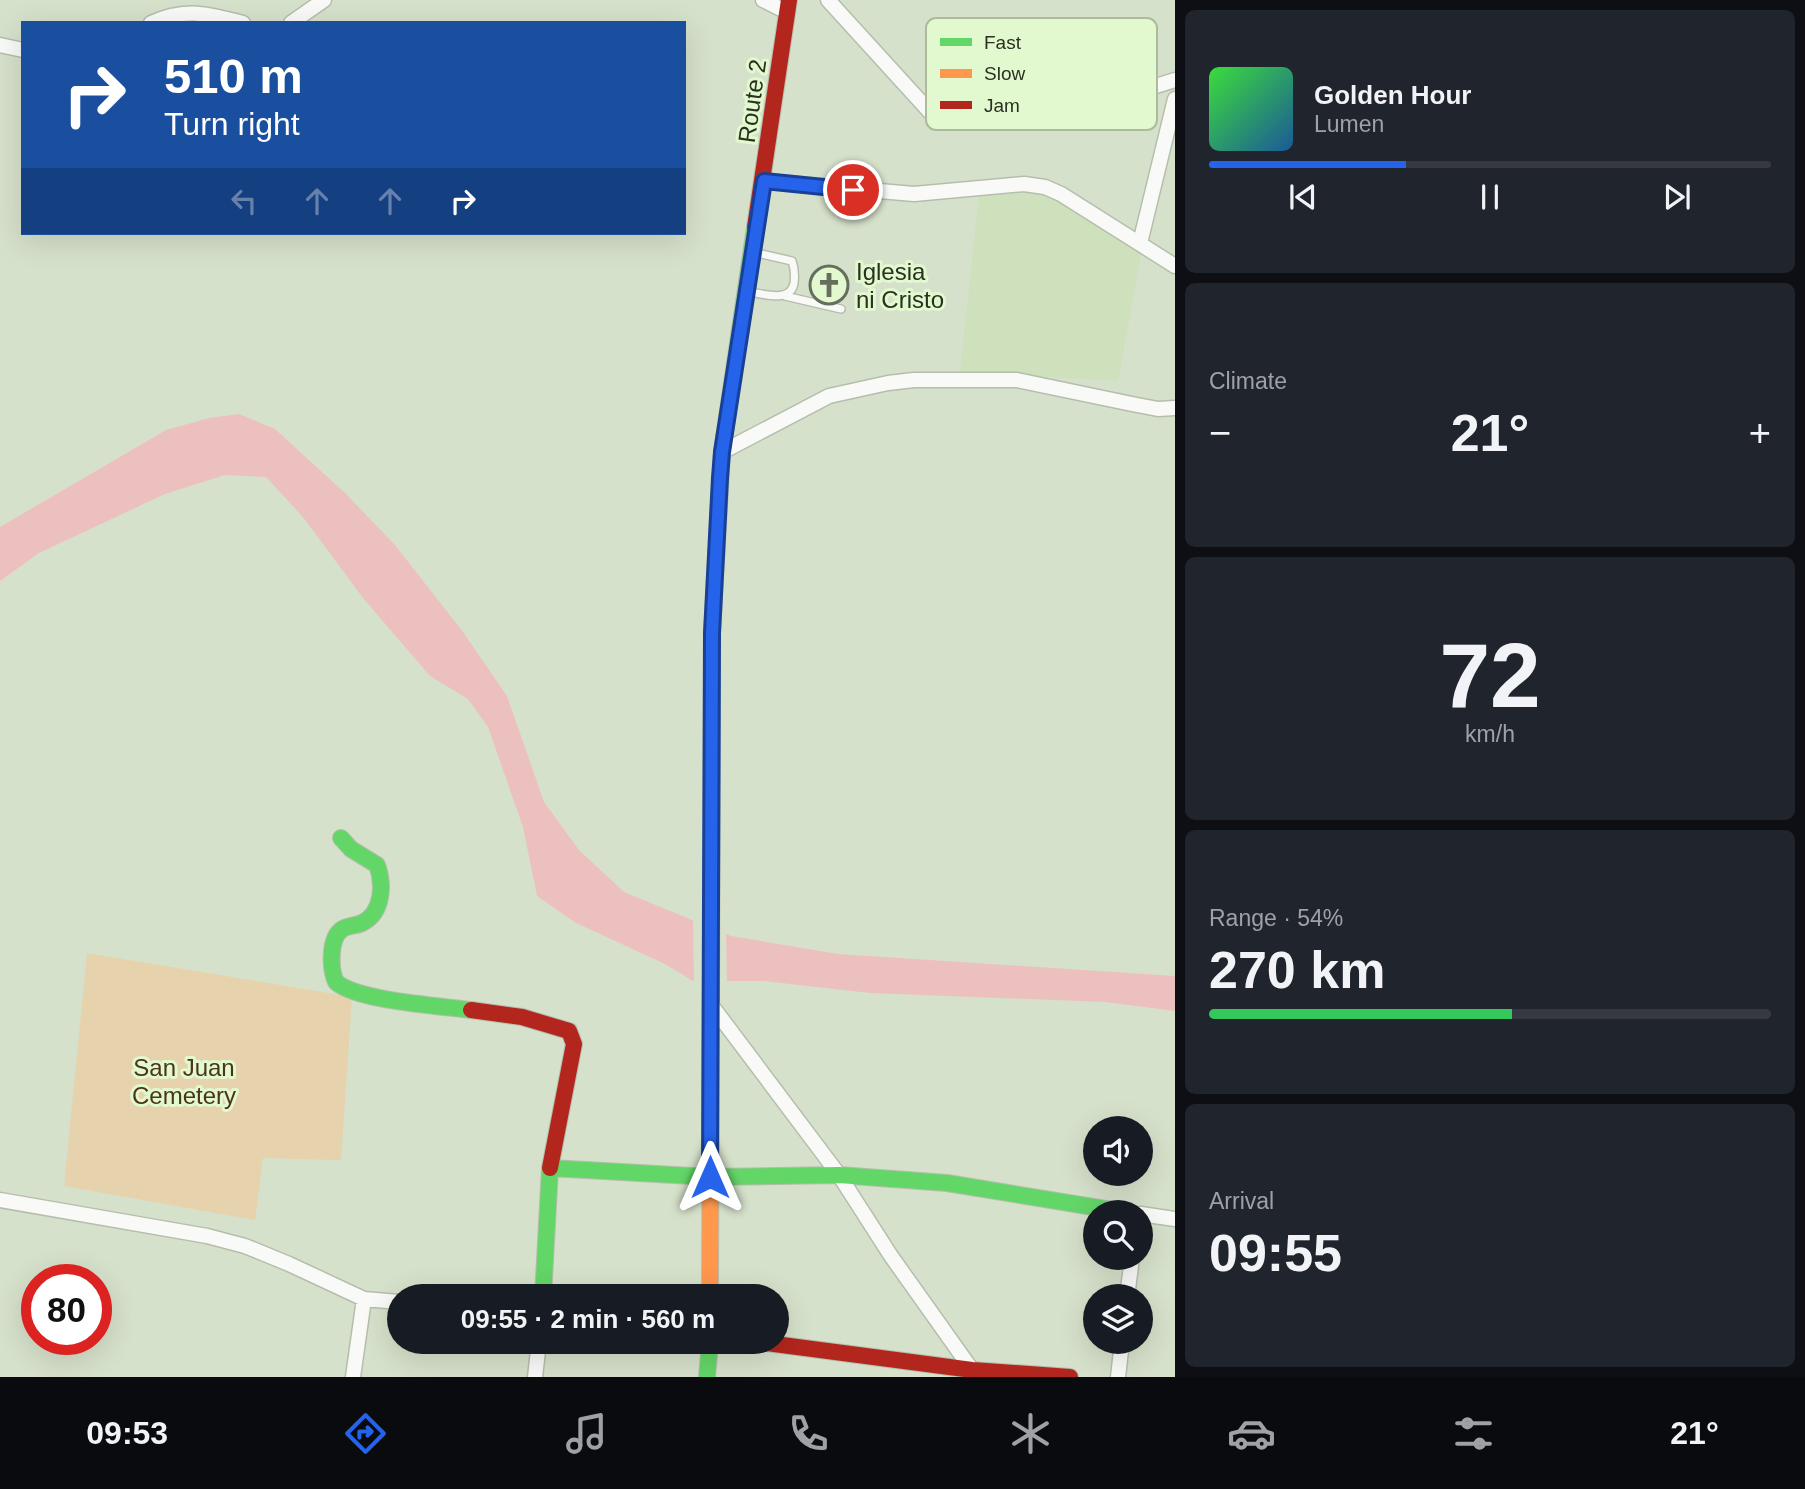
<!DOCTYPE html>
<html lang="en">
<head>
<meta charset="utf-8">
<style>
	:root { --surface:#171b24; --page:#20242c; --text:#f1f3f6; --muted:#9ea1a6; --line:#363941; --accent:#2563eb }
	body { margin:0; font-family:Helvetica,sans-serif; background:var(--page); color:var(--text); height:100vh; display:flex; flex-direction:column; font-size:26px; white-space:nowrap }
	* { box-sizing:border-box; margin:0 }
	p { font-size:23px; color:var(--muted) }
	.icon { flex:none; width:38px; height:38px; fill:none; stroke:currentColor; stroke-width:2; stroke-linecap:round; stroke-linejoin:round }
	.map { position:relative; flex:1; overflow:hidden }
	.panel { display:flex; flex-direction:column; gap:10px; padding:10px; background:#0d0f14; width:630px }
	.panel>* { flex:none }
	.top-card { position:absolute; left:21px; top:21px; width:665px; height:214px; border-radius:0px; box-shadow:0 7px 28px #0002; background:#1a4fa0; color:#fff; overflow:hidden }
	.tools { position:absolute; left:1083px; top:1116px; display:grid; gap:14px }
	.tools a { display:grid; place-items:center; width:70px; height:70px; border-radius:50%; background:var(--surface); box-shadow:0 7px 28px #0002; font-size:35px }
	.speed { position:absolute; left:21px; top:1264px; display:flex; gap:14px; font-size:35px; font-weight:700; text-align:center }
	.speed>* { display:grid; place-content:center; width:91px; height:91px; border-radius:50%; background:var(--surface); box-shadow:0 7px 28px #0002; line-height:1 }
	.speed .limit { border:10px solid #d22; background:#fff; color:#111 }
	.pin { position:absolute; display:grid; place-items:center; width:60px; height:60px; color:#fff; margin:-30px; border:4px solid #fff; border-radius:50%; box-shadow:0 2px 7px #0007 }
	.me { position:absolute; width:77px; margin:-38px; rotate:0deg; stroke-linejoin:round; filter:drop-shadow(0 0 5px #0008) }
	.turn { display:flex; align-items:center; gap:24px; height:147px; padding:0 28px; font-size:32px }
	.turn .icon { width:91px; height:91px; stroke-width:2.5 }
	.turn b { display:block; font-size:49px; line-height:60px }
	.lanes { display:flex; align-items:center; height:66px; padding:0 28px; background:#0003; justify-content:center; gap:35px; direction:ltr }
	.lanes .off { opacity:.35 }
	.big { font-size:52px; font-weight:600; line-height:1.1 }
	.panel .card { flex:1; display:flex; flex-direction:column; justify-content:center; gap:10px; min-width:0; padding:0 24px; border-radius:10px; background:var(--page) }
	.panel .dial { align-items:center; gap:0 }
	.dial b { font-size:91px; line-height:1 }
	.song { display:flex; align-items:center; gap:21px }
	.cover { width:84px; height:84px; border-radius:10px; background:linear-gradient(135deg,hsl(120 70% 55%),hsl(210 70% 35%)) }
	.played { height:7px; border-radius:4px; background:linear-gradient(90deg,var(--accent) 35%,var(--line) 35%) }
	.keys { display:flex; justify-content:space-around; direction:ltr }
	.heat { display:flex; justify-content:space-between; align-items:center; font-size:38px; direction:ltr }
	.charge { height:10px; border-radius:5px; background:linear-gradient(90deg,#34c759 54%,var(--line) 0) }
	.trip { position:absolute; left:387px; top:1284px; width:402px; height:70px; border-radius:35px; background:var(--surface); box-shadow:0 7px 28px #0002; font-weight:600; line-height:70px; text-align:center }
	.menu { display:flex; height:112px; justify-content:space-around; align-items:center; background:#090b0e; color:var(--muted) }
	.menu .icon { width:49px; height:49px }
	.menu .active { color:var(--accent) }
	.menu b { font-size:32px; color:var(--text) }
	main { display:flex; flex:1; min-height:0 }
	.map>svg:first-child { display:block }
</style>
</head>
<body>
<main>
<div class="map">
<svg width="1175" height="1377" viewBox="0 0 1175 1377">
	<rect width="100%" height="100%" fill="#d6e1cb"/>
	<path fill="#cee0bc" d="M1038,189l84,48 19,18 -23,126 -158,-8 19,-179z"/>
	<path fill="#e6d2ac" d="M87,953l265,44 -11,163 -78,-2 -8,62 -191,-34z"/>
	<path fill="#edc0c0" d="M239,414l36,15 70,64 50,52 68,87 44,64 37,106 35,48 45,42 107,44 107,18 337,22v35l-70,-9 -235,-9 -107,-12h-70l-28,-17 -89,-41 -39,-27 -14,-69 -35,-100 -20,-28 -38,-23 -67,-78 -60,-81 -37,-40 -41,-2 -60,19 -126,59 -39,28v-54l166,-97 43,-12z"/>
	<path fill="#d6e1cb" d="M693,916l33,14 1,54h-33z"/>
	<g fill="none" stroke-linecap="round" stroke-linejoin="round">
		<defs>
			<path id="lane" d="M750,292c14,2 41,11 44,-9 1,-8 1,-14 -2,-22l-35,-8
				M785,296l56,13"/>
			<path id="street" d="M763,0l24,12
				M828,0l102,112 11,2 141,-8 23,-4 70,-22
				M151,23c35,-16 56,-9 92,0
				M291,23l33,-23
				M0,45l23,5
				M764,181l150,13 110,-10 21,3 16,7 114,72
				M1140,243l35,-144
				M722,452l107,-56 59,-13 26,-3h103l115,24 26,5 17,-1
				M712,1006l127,169 52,81 81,114
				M0,1200l207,36 38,10 44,18 75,35 35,3
				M1141,1214l34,5
				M1127,1297l5,-39
				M353,1377l11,-78
				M535,1377l4,-35
				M1118,1377l4,-35"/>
			<path id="fast" d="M712,713v-80l10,-181 33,-225
				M341,838l10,11 26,16c7,19 6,48 -15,58 -6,3 -15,2 -21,7 -12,10 -11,39 -5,52 21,19 105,24 135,28
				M543,1297l7,-129 160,9 129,-2 108,8 183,30
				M707,1377l3,-35"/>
			<path id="slow" d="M710,1297l2,-584"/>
			<path id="jam" d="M755,227l34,-227
				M471,1010l51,7 47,14 5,13 -24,124
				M759,1342l213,28 98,7"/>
		</defs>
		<use href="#lane" stroke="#b5bead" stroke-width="10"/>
		<use href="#street" stroke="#b5bead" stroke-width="17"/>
		<use href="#fast" stroke="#b5bead" stroke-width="18"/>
		<use href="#slow" stroke="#b5bead" stroke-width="18"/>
		<use href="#jam" stroke="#b5bead" stroke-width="18"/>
		<use href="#lane" stroke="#f9faf7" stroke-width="7"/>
		<use href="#street" stroke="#f9faf7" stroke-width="14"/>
		<use href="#fast" stroke="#63d668" stroke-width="16"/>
		<use href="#slow" stroke="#ff974d" stroke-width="16"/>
		<use href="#jam" stroke="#b3261e" stroke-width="16"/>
	</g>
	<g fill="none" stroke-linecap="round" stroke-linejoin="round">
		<defs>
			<path id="route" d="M710,1177l2,-544 8,-155 2,-26 42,-271 89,9"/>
		</defs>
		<use href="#route" stroke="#184099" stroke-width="18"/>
		<use href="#route" stroke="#2563eb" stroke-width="12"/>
	</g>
	<defs>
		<symbol id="church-ring" viewBox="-11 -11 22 22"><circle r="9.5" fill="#e2f8ce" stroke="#666f5d" stroke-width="1.5"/><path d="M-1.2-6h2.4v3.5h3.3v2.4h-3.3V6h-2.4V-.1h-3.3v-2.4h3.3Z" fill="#666f5d"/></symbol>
	</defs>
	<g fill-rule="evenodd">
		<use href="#church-ring" x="807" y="263" width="44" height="44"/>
	</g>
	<g text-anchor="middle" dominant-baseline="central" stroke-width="6" stroke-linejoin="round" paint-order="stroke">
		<g font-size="24" fill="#293122" stroke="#e2f8ce">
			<text transform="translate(752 101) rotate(-82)">Route 2</text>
		</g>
		<g font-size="24" fill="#293122" stroke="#e2f8ce" text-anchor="start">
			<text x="856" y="271">Iglesia<tspan x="856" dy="28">ni Cristo</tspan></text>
		</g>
		<g font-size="24" fill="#4b3419" stroke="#e2f8ce">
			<text x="184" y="1067">San Juan<tspan x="184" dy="28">Cemetery</tspan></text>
		</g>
	</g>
	<rect x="926" y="18" width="231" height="112" rx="10" fill="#e2f8ce" stroke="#aabc9a" stroke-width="2"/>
	<rect x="940" y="38" width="32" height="8" fill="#63d668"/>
	<rect x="940" y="69" width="32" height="9" fill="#ff974d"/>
	<rect x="940" y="101" width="32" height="8" fill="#b3261e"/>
	<g font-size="19" fill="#293122">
		<text x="984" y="49">Fast</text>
		<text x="984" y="80">Slow</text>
		<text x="984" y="112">Jam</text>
	</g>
</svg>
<div class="tools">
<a><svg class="icon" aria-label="sound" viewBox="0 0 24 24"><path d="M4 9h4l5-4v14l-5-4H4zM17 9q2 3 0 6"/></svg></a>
<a><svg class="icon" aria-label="search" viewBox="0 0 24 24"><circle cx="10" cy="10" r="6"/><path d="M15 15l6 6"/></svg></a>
<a><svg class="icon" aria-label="layers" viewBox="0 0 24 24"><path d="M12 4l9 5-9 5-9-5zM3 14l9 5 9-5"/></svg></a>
</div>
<div class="speed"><div class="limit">80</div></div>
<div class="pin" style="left:853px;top:190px;background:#d93025"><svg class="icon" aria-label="arrive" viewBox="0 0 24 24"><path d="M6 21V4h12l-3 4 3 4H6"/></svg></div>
<svg class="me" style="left:710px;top:1177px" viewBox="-20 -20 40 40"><path d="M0-17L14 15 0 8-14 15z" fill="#2563eb" stroke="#fff" stroke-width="4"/></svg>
<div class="trip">09:55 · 2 min · 560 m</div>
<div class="top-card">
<div class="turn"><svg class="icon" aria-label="right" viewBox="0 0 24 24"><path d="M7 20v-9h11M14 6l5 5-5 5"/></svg><div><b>510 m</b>Turn right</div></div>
<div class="lanes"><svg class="icon off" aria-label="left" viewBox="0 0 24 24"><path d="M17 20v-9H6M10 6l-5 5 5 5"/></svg><svg class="icon off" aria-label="ahead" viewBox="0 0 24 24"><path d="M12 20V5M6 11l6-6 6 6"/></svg><svg class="icon off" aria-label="ahead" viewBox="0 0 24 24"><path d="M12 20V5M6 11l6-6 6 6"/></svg><svg class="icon" aria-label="right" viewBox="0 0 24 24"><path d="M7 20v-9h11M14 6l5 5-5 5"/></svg></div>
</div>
</div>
<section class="panel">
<div class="card">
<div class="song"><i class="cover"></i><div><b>Golden Hour</b><p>Lumen</p></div></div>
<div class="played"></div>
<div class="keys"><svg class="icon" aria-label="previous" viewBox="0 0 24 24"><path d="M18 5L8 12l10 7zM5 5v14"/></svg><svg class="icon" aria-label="pause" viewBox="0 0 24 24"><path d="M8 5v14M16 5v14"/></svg><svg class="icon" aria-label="next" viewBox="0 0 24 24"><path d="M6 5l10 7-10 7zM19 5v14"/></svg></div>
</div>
<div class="card"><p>Climate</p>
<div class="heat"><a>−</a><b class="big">21°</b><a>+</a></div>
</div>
<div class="card dial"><b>72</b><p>km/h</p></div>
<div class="card"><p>Range · 54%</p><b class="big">270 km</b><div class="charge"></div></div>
<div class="card"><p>Arrival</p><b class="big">09:55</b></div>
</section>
</main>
<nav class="menu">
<b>09:53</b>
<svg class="icon active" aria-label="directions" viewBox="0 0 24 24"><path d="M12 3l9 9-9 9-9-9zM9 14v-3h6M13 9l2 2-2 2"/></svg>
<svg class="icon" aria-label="music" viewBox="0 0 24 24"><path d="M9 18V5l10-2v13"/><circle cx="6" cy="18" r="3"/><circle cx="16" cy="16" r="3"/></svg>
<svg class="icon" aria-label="phone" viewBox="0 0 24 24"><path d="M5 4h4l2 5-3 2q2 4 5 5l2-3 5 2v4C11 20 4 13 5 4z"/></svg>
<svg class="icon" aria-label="climate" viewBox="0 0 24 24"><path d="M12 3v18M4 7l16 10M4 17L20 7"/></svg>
<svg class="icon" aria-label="car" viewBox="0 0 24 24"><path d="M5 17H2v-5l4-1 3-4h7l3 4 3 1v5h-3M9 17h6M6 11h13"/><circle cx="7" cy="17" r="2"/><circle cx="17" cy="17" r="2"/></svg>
<svg class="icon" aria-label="filters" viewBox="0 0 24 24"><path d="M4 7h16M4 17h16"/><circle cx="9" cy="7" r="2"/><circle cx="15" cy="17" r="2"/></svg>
<b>21°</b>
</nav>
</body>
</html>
